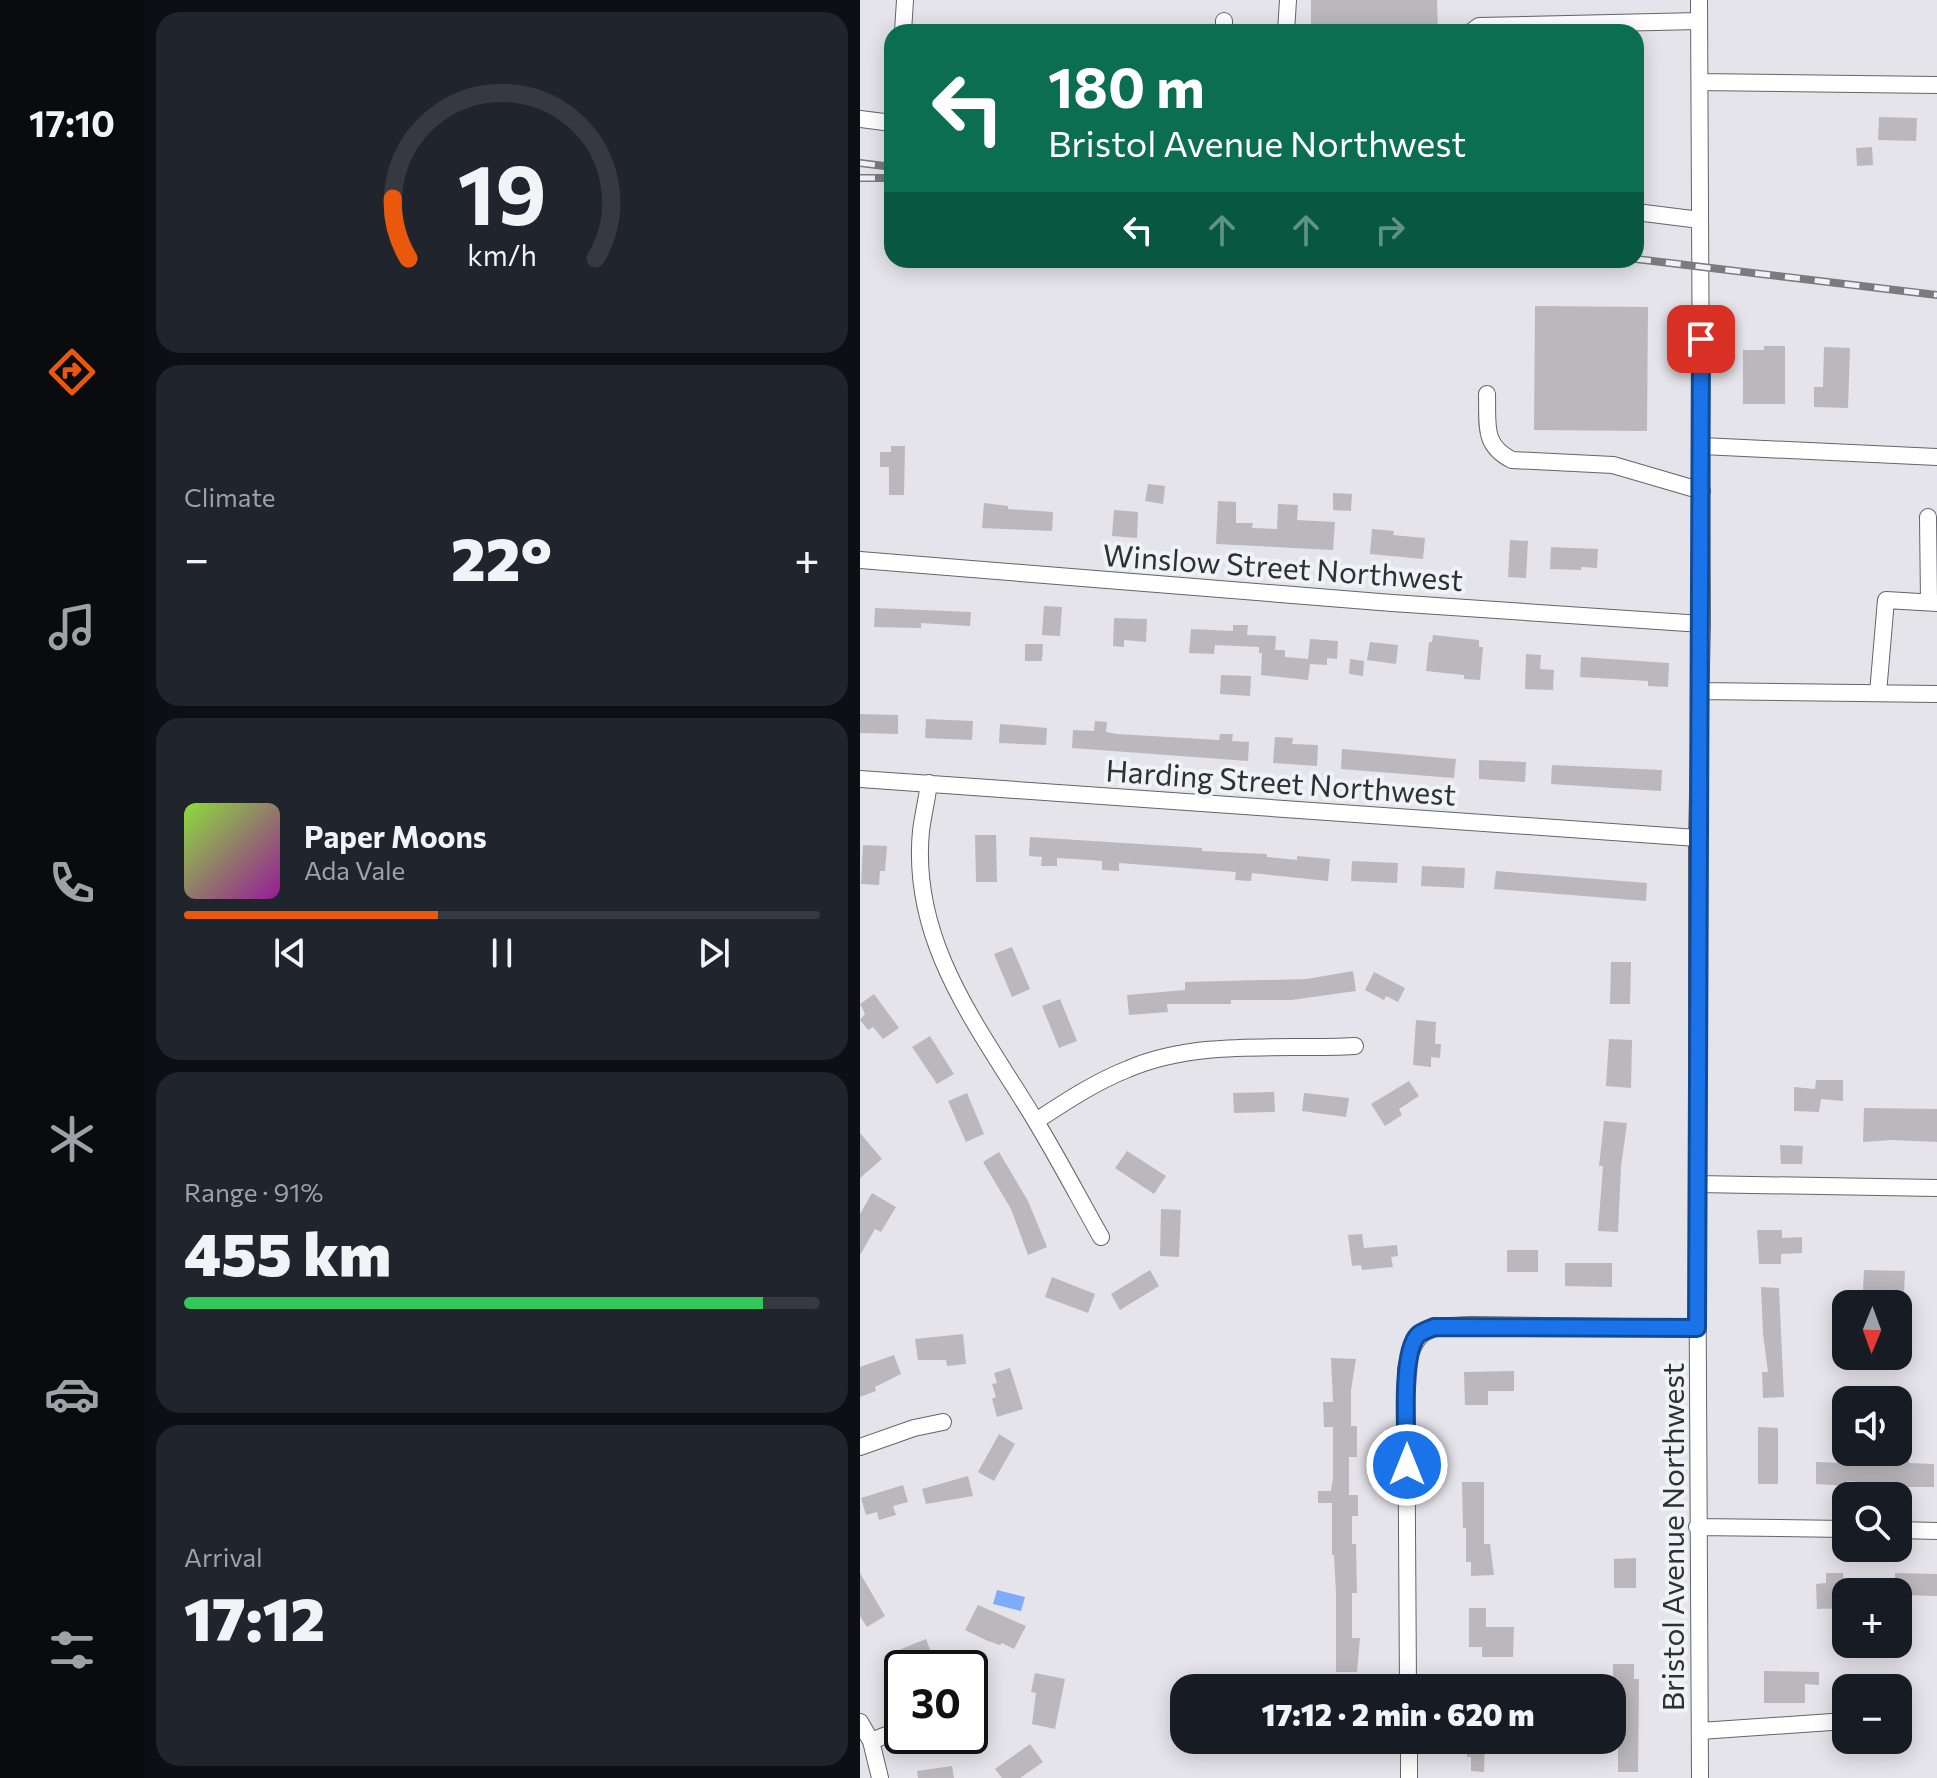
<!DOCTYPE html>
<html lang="en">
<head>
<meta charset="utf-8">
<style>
	:root { --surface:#171b24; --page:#20242c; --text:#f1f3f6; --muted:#9ea1a6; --line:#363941; --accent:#ea580c }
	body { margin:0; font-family:Commissioner,sans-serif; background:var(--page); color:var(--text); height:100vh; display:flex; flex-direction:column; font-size:30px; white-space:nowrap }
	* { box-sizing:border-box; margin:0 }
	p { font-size:26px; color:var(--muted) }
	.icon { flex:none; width:44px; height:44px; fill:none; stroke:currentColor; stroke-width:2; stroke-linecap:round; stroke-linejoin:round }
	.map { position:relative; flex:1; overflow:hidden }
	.sheet { display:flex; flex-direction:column; gap:12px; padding:12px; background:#0d0f14; width:716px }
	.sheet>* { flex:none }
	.hud { position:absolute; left:24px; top:24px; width:760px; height:244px; border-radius:24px; box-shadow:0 4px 20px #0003; background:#0b6e4f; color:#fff; overflow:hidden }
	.needle { width:52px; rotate:181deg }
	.buttons { position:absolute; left:972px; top:1290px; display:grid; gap:16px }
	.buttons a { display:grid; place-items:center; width:80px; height:80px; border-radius:16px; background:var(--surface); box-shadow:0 4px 20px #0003; font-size:40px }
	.speed { position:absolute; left:24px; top:1650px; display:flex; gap:16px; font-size:40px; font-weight:700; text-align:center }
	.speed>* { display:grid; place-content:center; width:104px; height:104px; border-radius:50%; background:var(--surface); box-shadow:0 4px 20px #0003; line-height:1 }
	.speed .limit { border:4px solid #111; border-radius:12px; background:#fff; color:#111 }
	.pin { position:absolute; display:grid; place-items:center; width:68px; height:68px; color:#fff; margin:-34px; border-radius:16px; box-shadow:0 4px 12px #0006 }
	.me { position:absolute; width:88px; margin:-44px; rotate:0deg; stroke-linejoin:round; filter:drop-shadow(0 0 6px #0008) }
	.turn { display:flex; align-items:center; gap:28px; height:168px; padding:0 32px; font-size:36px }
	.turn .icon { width:104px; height:104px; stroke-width:2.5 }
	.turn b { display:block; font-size:56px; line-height:68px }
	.lanes { display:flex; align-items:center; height:76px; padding:0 32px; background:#0003; justify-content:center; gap:40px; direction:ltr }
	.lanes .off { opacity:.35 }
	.big { font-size:60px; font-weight:800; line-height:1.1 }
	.sheet .widget { flex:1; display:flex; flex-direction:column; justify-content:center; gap:12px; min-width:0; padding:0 28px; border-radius:24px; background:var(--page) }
	.sheet .dial { align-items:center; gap:0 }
	.dial svg { height:208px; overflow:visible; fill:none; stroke:var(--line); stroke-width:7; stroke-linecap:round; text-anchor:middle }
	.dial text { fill:var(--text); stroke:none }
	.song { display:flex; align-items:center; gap:24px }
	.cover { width:96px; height:96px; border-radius:12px; background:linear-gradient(135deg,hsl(90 70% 55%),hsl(300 70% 35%)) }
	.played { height:8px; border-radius:4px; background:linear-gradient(90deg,var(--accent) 40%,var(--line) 40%) }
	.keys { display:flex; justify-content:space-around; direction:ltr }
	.heat { display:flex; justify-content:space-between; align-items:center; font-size:44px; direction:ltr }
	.charge { height:12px; border-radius:6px; background:linear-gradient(90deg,#34c759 91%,var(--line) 0) }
	.trip { position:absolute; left:310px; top:1674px; width:456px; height:80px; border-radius:24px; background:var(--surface); box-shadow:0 4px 20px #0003; font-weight:800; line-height:80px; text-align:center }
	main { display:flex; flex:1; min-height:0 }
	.dock { display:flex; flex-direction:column; width:144px; justify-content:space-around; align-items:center; background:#090b0e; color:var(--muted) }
	.dock .icon { width:56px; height:56px }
	.dock .selected { color:var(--accent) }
	.dock b { font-size:36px; color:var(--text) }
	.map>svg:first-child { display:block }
</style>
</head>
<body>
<main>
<nav class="dock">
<b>17:10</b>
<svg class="icon selected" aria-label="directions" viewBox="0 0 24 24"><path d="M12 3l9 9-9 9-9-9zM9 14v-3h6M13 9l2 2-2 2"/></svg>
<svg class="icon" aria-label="music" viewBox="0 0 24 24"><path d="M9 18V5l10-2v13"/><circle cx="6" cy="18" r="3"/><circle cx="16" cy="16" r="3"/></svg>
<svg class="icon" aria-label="phone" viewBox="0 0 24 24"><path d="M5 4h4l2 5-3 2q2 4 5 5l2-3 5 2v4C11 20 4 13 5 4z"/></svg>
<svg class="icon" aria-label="climate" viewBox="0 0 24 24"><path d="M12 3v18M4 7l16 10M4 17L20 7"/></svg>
<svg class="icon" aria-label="car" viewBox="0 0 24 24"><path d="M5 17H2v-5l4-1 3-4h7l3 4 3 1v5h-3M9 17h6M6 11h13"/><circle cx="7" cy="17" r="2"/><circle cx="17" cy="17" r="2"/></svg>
<svg class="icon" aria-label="filters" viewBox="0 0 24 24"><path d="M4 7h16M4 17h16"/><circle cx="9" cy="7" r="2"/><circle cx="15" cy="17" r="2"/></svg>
</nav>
<section class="sheet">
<div class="widget dial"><svg viewBox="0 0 100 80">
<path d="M14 69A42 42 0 1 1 86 69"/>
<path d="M14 69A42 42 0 0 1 8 46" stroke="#ea580c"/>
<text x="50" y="56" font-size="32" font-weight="700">19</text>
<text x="50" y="72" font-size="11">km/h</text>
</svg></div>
<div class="widget"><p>Climate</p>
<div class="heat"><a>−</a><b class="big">22°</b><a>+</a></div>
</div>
<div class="widget">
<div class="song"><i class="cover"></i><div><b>Paper Moons</b><p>Ada Vale</p></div></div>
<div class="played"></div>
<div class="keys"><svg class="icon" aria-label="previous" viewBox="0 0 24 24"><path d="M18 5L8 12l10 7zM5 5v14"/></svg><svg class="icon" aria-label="pause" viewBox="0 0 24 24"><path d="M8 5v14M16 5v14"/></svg><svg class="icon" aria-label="next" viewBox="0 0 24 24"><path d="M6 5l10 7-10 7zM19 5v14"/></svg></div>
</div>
<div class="widget"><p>Range · 91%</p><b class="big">455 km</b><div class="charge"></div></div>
<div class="widget"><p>Arrival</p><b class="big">17:12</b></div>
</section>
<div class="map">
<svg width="1077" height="1778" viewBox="0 0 1077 1778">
	<rect width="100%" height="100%" fill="#e4e4ea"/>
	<path fill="#7dabfd" d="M137,1590l28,7 -4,14 -28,-7z"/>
	<path fill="#bab8bd" d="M451,0h126l1,32h-127z
		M1019,117l38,1 -1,23 -38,-1z
		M1012,147l1,18 -16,1 -1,-18z
		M675,306l113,1 -1,124 -113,-1z
		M904,346h21v58h-42v-54h21z
		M964,347l26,1 -2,60 -34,-1v-20h9z
		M31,446h14l-1,49h-15v-28h-9v-15h11z
		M288,484l17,2 -2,18 -18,-3z
		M473,493l19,1 -1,17 -18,-1z
		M358,501l18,1v21h17l-1,5 25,1 1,-25 20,1 -1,15 38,2 -2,28 -117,-6z
		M124,503l24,3v3l45,3 -1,19 -70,-3z
		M254,510l24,2 -1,26 -25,-2z
		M512,529l22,2 -1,4 32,3 -2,21 -53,-5z
		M650,540l18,1 -2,37 -18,-1z
		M691,547l47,2 -1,19 -16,-1v3l-31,-1z
		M184,606l18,1 -2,29 -18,-1z
		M15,608l96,4 -1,14 -49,-3v5l-47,-1z
		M254,618l33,1 -1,23 -22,-2v7l-11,-1z
		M373,625h15l-1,10 29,1 -1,14h10v7l23,2 2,-20 28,2 -1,18 -10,-1v7l-17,-1 -2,16 -47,-5 1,-22h-3v-6l-44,-2 -1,9 -25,-1 2,-24 42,2z
		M573,635l46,5v7h4l-3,33 -16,-1v-4l-38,-4 3,-29h3z
		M510,642l28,3 -2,19 -29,-4z
		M165,644h18l-1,17h-17z
		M666,654l15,1 -1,14 14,1 -1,20 -28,-1z
		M721,657l88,6 -1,24 -20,-1v-5l-68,-4z
		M490,659l14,2 -1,15 -14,-2z
		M361,675l30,1 -1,20 -30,-2z
		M0,714l38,1v19l-38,-1z
		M66,719l47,2 -1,19 -47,-2z
		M235,721l12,1 -1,10 11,2 102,6 1,-6h13l-1,7 17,1 -1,19 -176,-13 1,-18 21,1z
		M140,724l47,4 -1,17 -47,-2z
		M415,737l18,1 -1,6 26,1 -1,21 -44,-3z
		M482,749l114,10 -2,19 -113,-9z
		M619,760l47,2 -1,20 -46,-3z
		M692,765l110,5 -1,21 -110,-7z
		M115,835h21l1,47h-21z
		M170,837l172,11v3l65,3v3l30,3v-4l33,3 -2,22 -76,-8 -1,8 -16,-1 1,-8 -117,-9v8l-17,-1v-9l-12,-1 -33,-2v8h-16l1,-9 -13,-1z
		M3,845l24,1 -2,25h-5l-1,14 -18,-1z
		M492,861l46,2 -1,20 -46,-2z
		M562,866l43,2 -1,20 -43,-2z
		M636,871l151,12 -1,18 -152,-12z
		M152,947l18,42 -18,8 -18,-43z
		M751,962h20l-1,42h-20z
		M493,971l3,20 -65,9h-60v4h-64l1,8 -39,3 -2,-20 58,-5v-8l122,-3z
		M514,972l31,16 -7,14 -12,-6 -2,4 -19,-10z
		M14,994l25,34 -16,11 -10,-12 -5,3 -8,-10 5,-6 -5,-10z
		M200,999l17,42 -18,7 -17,-42z
		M556,1020l20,2 -1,22h6l-1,14 -9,-1v10l-18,-2z
		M70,1036l24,38 -17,10 -25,-37z
		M749,1039l23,1 -1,48 -25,-2z
		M956,1080h27v21l-22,-2 -2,13 -25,-1v-24l21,2z
		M549,1081l10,15 -20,13 3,6 -17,11 -14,-22z
		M414,1092l1,20 -41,1 -1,-20z
		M107,1093l17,41 -18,8 -18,-41z
		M444,1093l45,5 -3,19 -44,-6z
		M1004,1108l73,1v33l-46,-2 -28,2z
		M744,1121l23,2 -6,44 -3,65 -20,-1 5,-65h-4z
		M0,1133l22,26 -22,19z
		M920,1145l23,1 -1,18h-21z
		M267,1151l39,25 -12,18 -39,-26z
		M139,1152l29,49 19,46 -19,8 -17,-46 -28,-47z
		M12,1193l24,14 -15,25 -6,-3 -15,26v-41z
		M301,1209l20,1 -2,47 -19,-1z
		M897,1230h25v8l20,-1v16l-21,1v10h-22z
		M502,1234l2,14 33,-3 1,11 -7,1 2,10 -31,3 -1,-5 -9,1 -4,-31z
		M647,1250h31v22h-31z
		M705,1263h47v24l-47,-1z
		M290,1270l9,16 -39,24 -9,-16z
		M1004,1270l41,1 -1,21 -41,-1z
		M192,1277l43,17 -7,19 -43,-16z
		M901,1287l18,1 5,109 -21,1 -1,-26h6l-5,-38z
		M103,1334l3,30 -19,2 -1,-6h-28l-3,-21z
		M34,1355l7,19 -26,13 1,4 -16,6v-30z
		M471,1358l25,1 -5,31v36h6v31h-8v38h9v21h-6v28h4l1,49h-5v45h8l-3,34h-21v-79l-2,-38h-2v-52h-14v-12h13l2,-13v-51h-9l-1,-25h10z
		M150,1368l13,41 -26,8 -5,-18 4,-2 -4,-13 5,-1 -3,-10z
		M654,1371v20h-26v14h-23l-1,-33z
		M898,1427l20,1v56h-20z
		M139,1434l16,10 -21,37 -16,-9z
		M985,1454h15v10l36,-1v-8h13v8l25,1v23h-26l-61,-6v5l-31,-2v-22l29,1z
		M108,1476l5,20 -47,8 -4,-15z
		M602,1482h22v62h6l4,31 -23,1v-14h-5v-34h-3z
		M43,1485l5,17 -15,4 3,9 -17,5 -2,-8 -11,3 -5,-17z
		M776,1558v30h-22v-29z
		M0,1573l25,43 -18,11 -7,-11z
		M966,1573h17l3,35 -29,1 -1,-25 10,-1z
		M1035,1573l42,1v22l-39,-1v-3h-3z
		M118,1605l48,21 -12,23 -12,-6 -2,2 -12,-4 -23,-11z
		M609,1608h17v19h28l-1,30h-31v-10h-13z
		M66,1639l10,26 -8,3h-26l-1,32 -17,-44z
		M753,1664h21v15h5l-1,93h-20v-50h-4z
		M904,1671l55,1v13l-14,-1v19h-41z
		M175,1673l30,6 -10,50 -23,-5 4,-31 -5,-1z
		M473,1740h18v12h-18z
		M607,1740h18l-1,32 -13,-1v-14h-4z
		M170,1744l13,18 -23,16h-18l-7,-9z
		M92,1766l2,12h-36l-1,-7z"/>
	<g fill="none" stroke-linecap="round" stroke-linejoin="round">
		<defs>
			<path id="minor" d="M839,0l3,624 -5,214v346l3,594
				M364,21v11
				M43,32l2,-32
				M426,32l2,-32
				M611,32l8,-6 220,-5
				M840,82l237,3
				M0,119l32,4
				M776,212l64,8
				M627,394c1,30 -5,51 25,66l101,5 89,26
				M842,446l235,11
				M1068,517l1,85
				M0,560l532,43 310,21
				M841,691l236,3
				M1018,693l8,-93 51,3
				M0,779l837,59
				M69,783c-2,16 -6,32 -8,48 -11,113 60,199 114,289 23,38 44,78 66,117
				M176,1121c29,-19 59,-39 92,-52 70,-30 152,-19 227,-23
				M837,1184l240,4
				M0,1447l54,-19 29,-6
				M837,1527l149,2
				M1038,1530l39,1
				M548,1688l-2,-318c9,-45 24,-43 65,-45l226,3
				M110,1711l8,-1
				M0,1722l11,19 9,37
				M840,1731l146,-10
				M549,1740v38
				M11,1741l31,-12"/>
		</defs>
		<use href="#minor" stroke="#646469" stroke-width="18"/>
		<use href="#minor" stroke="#fff" stroke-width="16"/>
		<defs>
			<path id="rail" d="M0,163l32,4
				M0,178h32
				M776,259l301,36"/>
		</defs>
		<use href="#rail" stroke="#7b7b7f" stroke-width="8"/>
		<use href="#rail" stroke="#f1f2f7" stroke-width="5" stroke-dasharray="15" stroke-linecap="butt"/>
	</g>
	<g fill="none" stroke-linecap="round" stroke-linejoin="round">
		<defs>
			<path id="route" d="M547,1465c0,-26 -7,-112 11,-130 3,-3 12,-6 16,-8l263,1 4,-989"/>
		</defs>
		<use href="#route" stroke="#114b97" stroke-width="20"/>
		<use href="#route" stroke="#1a73e8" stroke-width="14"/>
	</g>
	<g text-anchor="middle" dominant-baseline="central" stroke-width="8" stroke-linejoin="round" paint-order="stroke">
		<g font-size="30" fill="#303032" stroke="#f1f2f7">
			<text transform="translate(423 566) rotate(4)">Winslow Street Northwest</text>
			<text transform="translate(421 781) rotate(4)">Harding Street Northwest</text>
			<text transform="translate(811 1537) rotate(-90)">Bristol Avenue Northwest</text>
		</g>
	</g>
</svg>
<div class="buttons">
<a><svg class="needle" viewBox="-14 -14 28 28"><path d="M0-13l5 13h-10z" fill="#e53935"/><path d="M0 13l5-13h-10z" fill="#9ea1a6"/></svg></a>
<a><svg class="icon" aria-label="sound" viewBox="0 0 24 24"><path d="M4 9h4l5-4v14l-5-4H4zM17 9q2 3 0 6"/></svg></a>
<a><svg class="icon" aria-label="search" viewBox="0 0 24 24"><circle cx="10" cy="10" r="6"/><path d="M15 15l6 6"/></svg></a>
<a>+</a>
<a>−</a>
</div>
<div class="speed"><div class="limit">30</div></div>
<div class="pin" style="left:841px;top:339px;background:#d93025"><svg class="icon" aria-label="arrive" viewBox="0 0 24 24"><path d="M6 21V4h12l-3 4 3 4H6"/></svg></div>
<svg class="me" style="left:547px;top:1465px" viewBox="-20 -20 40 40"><circle r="17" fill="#1a73e8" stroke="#fff" stroke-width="3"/><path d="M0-11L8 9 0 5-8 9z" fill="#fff"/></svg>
<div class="trip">17:12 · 2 min · 620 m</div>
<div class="hud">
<div class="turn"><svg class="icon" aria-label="left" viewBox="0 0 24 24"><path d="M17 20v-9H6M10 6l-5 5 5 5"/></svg><div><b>180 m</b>Bristol Avenue Northwest</div></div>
<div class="lanes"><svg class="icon" aria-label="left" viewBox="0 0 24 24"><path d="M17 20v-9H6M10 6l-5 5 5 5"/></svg><svg class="icon off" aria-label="ahead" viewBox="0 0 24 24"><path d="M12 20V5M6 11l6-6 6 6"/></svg><svg class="icon off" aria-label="ahead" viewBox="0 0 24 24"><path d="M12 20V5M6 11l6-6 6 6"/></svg><svg class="icon off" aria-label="right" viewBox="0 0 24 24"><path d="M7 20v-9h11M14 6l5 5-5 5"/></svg></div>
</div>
</div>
</main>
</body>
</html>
